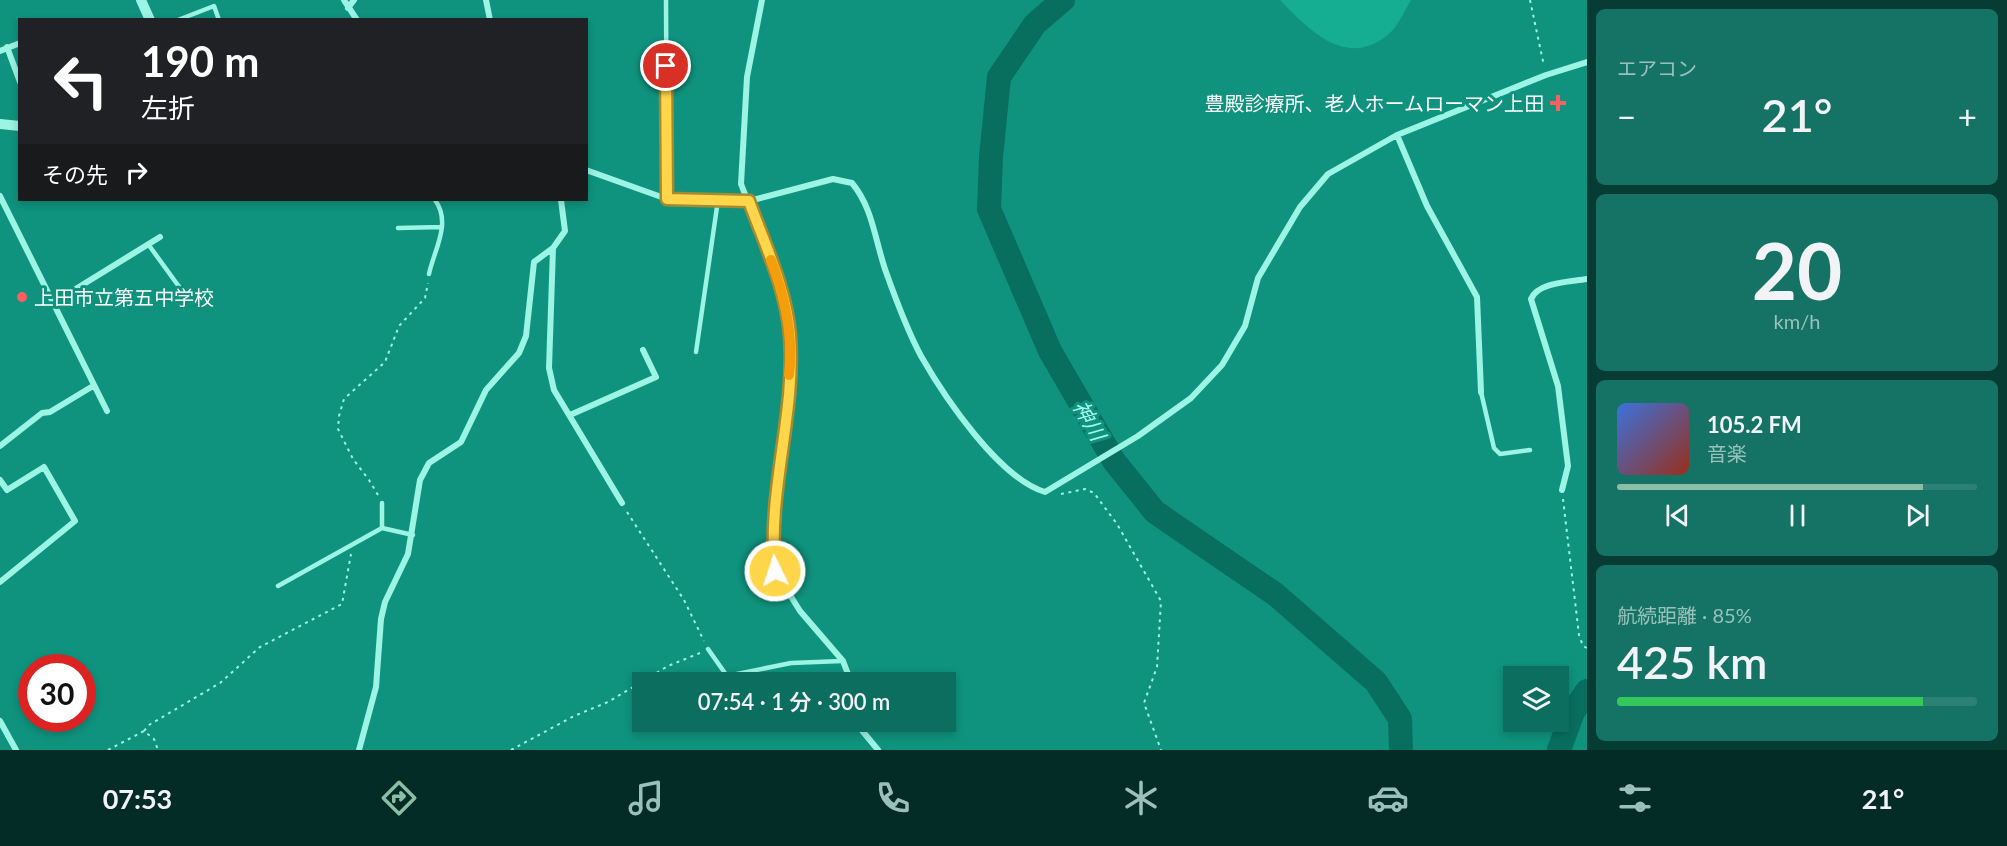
<!DOCTYPE html>
<html lang="ja">
<head>
<meta charset="utf-8">
<style>
	:root { --surface:#0b6e5e; --page:#147364; --text:#f1f3f6; --muted:#9ac0bc; --line:#2b8173; --accent:#8abfa5 }
	body { margin:0; font-family:Lato,"Noto Sans JP",sans-serif; background:var(--page); color:var(--text); height:100vh; display:flex; flex-direction:column; font-size:22px; white-space:nowrap }
	* { box-sizing:border-box; margin:0 }
	p { font-size:20px; color:var(--muted) }
	.icon { flex:none; width:33px; height:33px; fill:none; stroke:currentColor; stroke-width:2; stroke-linecap:round; stroke-linejoin:round }
	.map { position:relative; flex:1; overflow:hidden }
	.drawer { display:flex; flex-direction:column; gap:9px; padding:9px; background:#063c34; width:420px }
	.drawer>* { flex:none }
	.hud { position:absolute; left:18px; top:18px; width:570px; height:183px; border-radius:0px; box-shadow:0 3px 9px #0003; background:#202124; color:#fff; overflow:hidden }
	.fabs { position:absolute; left:1503px; top:666px; display:grid; gap:12px }
	.fabs a { display:grid; place-items:center; width:66px; height:66px; border-radius:0px; background:var(--surface); box-shadow:0 3px 9px #0003; font-size:30px }
	.speed { position:absolute; left:18px; top:654px; display:flex; gap:12px; font-size:30px; font-weight:700; text-align:center }
	.speed>* { display:grid; place-content:center; width:78px; height:78px; border-radius:50%; background:var(--surface); box-shadow:0 3px 9px #0003; line-height:1 }
	.speed .limit { border:9px solid #d22; background:#fff; color:#111 }
	.pin { position:absolute; display:grid; place-items:center; width:51px; height:51px; color:#fff; margin:-26px; border:3px solid #fff; border-radius:50%; box-shadow:0 2px 6px #0007 }
	.me { position:absolute; width:66px; margin:-33px; rotate:356deg; stroke-linejoin:round; filter:drop-shadow(0 0 4px #0008) }
	.turn { display:flex; align-items:center; gap:21px; height:126px; padding:0 24px; font-size:27px }
	.turn .icon { width:78px; height:78px; stroke-width:2.5 }
	.turn b { display:block; font-size:42px; line-height:51px }
	.then { display:flex; align-items:center; height:57px; padding:0 24px; background:#0003; gap:12px; font-size:22px }
	.big { font-size:45px; font-weight:600; line-height:1.1 }
	.drawer .widget { flex:1; display:flex; flex-direction:column; justify-content:center; gap:9px; min-width:0; padding:0 21px; border-radius:9px; background:var(--page) }
	.drawer .dial { align-items:center; gap:0 }
	.dial b { font-size:78px; line-height:1 }
	.song { display:flex; align-items:center; gap:18px }
	.cover { width:72px; height:72px; border-radius:9px; background:linear-gradient(135deg,hsl(220 70% 55%),hsl(10 70% 35%)) }
	.played { height:6px; border-radius:3px; background:linear-gradient(90deg,var(--accent) 85%,var(--line) 85%) }
	.keys { display:flex; justify-content:space-around; direction:ltr }
	.heat { display:flex; justify-content:space-between; align-items:center; font-size:33px; direction:ltr }
	.charge { height:9px; border-radius:4px; background:linear-gradient(90deg,#34c759 85%,var(--line) 0) }
	.trip { position:absolute; left:632px; top:672px; width:324px; height:60px; border-radius:0px; background:var(--surface); box-shadow:0 3px 9px #0003; font-weight:600; line-height:60px; text-align:center }
	.tabs { display:flex; height:96px; justify-content:space-around; align-items:center; background:#042c26; color:var(--muted) }
	.tabs .icon { width:42px; height:42px }
	.tabs .active { color:var(--accent) }
	.tabs b { font-size:27px; color:var(--text) }
	main { display:flex; flex:1; min-height:0 }
	.map>svg:first-child { display:block }
</style>
</head>
<body>
<main>
<div class="map">
<svg width="1587" height="750" viewBox="0 0 1587 750">
	<rect width="100%" height="100%" fill="#0f937e"/>
	<path fill="#16ae93" d="M1280,0h131c-6,10 -12,24 -20,32 -43,39 -81,-1 -111,-32z"/>
	<g fill="none" stroke-linecap="round" stroke-linejoin="round">
		<path stroke="#086f5f" stroke-width="24" d="M1063,0l-28,24 -36,53 -8,80 -2,52 61,142 64,110 41,51 120,82 101,88 24,37 1,31
			M1559,750l14,-38 14,-21"/>
		<path stroke="#9bf4e4" stroke-width="2" stroke-dasharray="3 4.5" stroke-linecap="butt" d="M1530,0l14,66
			M1061,494l24,-5 9,4 23,31 44,77 -4,66 -13,36 17,47
			M378,495l-9,-15 -16,-21 -15,-30 1,-13 5,-17 41,-37 14,-36 26,-28 3,-15
			M1563,499l16,136 4,11 4,2
			M627,512l57,88 20,41
			M144,731l5,-6 71,-42 40,-36 82,-43 9,-50
			M108,750l36,-19 10,8 4,11
			M511,750l63,-34 34,-14 60,-36 32,-13"/>
		<path stroke="#9bf4e4" stroke-width="4.5" d="M666,0l1,199
			M178,20l36,-14 5,14
			M398,228l44,-1
			M148,244l40,55
			M429,274c5,-24 23,-51 6,-74
			M696,352l22,-152
			M1481,392l13,56 6,6 30,-4
			M382,503v25l31,7
			M278,586l104,-58
			M708,649l19,27 64,-13 51,-2"/>
		<path stroke="#9bf4e4" stroke-width="6" d="M344,0l13,20
			M486,0l4,20
			M762,0l-15,77 -6,107 43,110 6,42v31l-16,149 1,55 25,40 43,50 8,21
			M348,8l6,-8
			M7,47l13,35
			M0,51l20,-8
			M1397,135l30,71 50,91 4,95
			M586,170l81,29 82,2 84,-22 19,4c21,25 23,58 34,89 10,28 21,58 35,84 24,42 78,122 124,136l93,-56 53,-38 31,-33 23,-39 13,-48 42,-71 28,-33 69,-39 149,-60 41,-13
			M0,196l107,215
			M553,248l-4,120 5,22 68,113
			M53,303l107,-66
			M570,415l86,-38 -13,-27
			M0,446l42,-33 8,-1 43,-26
			M0,480l7,10 37,-23 31,54 -75,61
			M1562,490l6,-24 -10,-80 -27,-87c7,-17 39,-17 56,-20
			M0,721l16,29
			M855,722l23,28
			M359,750l17,-63 5,-68 4,-17 23,-48 12,-74 9,-17 32,-21 25,-52 33,-37 7,-17 8,-74 19,-14 12,-17 -4,-31"/>
		<path stroke="#9bf4e4" stroke-width="10" d="M141,0l9,20
			M0,124l20,2"/>
	</g>
	<g fill="none" stroke-linecap="round" stroke-linejoin="round">
		<defs>
			<path id="route" d="M666,66l1,133 82,2c16,44 37,87 41,134 6,79 -23,157 -15,236"/>
		</defs>
		<use href="#route" stroke="#a68a30" stroke-width="15"/>
		<use href="#route" stroke="#ffd54a" stroke-width="10"/>
		<path stroke="#f59e0b" stroke-width="10" d="M771,260c14,37 23,75 18,115"/>
	</g>
	<g fill="#ff5e61" stroke="#0f937e" stroke-width="2">
		<path d="M1555 94h6v6h6v6h-6v6h-6v-6h-6v-6h6z"/>
		<circle cx="22" cy="297" r="6"/>
	</g>
	<g text-anchor="middle" dominant-baseline="central" stroke-width="6" stroke-linejoin="round" paint-order="stroke">
		<g font-size="20" fill="#fff" stroke="#0f937e" text-anchor="end">
			<text x="1544" y="103">豊殿診療所、老人ホームローマン上田</text>
			<text x="34" y="297" text-anchor="start">上田市立第五中学校</text>
		</g>
		<g font-size="21" font-style="italic" fill="#a7fbec" stroke="#0f937e">
			<text transform="translate(1090 420) rotate(60)">神川</text>
		</g>
	</g>
</svg>
<div class="fabs">
<a><svg class="icon" aria-label="layers" viewBox="0 0 24 24"><path d="M12 4l9 5-9 5-9-5zM3 14l9 5 9-5"/></svg></a>
</div>
<div class="speed"><div class="limit">30</div></div>
<div class="pin" style="left:666px;top:66px;background:#d93025"><svg class="icon" aria-label="arrive" viewBox="0 0 24 24"><path d="M6 21V4h12l-3 4 3 4H6"/></svg></div>
<svg class="me" style="left:775px;top:571px" viewBox="-20 -20 40 40"><circle r="17" fill="#ffd54a" stroke="#fff" stroke-width="3"/><path d="M0-11L8 9 0 5-8 9z" fill="#fff"/></svg>
<div class="trip">07:54 · 1 分 · 300 m</div>
<div class="hud">
<div class="turn"><svg class="icon" aria-label="left" viewBox="0 0 24 24"><path d="M17 20v-9H6M10 6l-5 5 5 5"/></svg><div><b>190 m</b>左折</div></div>
<div class="then">その先<svg class="icon" aria-label="right" viewBox="0 0 24 24"><path d="M7 20v-9h11M14 6l5 5-5 5"/></svg></div>
</div>
</div>
<section class="drawer">
<div class="widget"><p>エアコン</p>
<div class="heat"><a>−</a><b class="big">21°</b><a>+</a></div>
</div>
<div class="widget dial"><b>20</b><p>km/h</p></div>
<div class="widget">
<div class="song"><i class="cover"></i><div><b>105.2 FM</b><p>音楽</p></div></div>
<div class="played"></div>
<div class="keys"><svg class="icon" aria-label="previous" viewBox="0 0 24 24"><path d="M18 5L8 12l10 7zM5 5v14"/></svg><svg class="icon" aria-label="pause" viewBox="0 0 24 24"><path d="M8 5v14M16 5v14"/></svg><svg class="icon" aria-label="next" viewBox="0 0 24 24"><path d="M6 5l10 7-10 7zM19 5v14"/></svg></div>
</div>
<div class="widget"><p>航続距離 · 85%</p><b class="big">425 km</b><div class="charge"></div></div>
</section>
</main>
<nav class="tabs">
<b>07:53</b>
<svg class="icon active" aria-label="directions" viewBox="0 0 24 24"><path d="M12 3l9 9-9 9-9-9zM9 14v-3h6M13 9l2 2-2 2"/></svg>
<svg class="icon" aria-label="music" viewBox="0 0 24 24"><path d="M9 18V5l10-2v13"/><circle cx="6" cy="18" r="3"/><circle cx="16" cy="16" r="3"/></svg>
<svg class="icon" aria-label="phone" viewBox="0 0 24 24"><path d="M5 4h4l2 5-3 2q2 4 5 5l2-3 5 2v4C11 20 4 13 5 4z"/></svg>
<svg class="icon" aria-label="climate" viewBox="0 0 24 24"><path d="M12 3v18M4 7l16 10M4 17L20 7"/></svg>
<svg class="icon" aria-label="car" viewBox="0 0 24 24"><path d="M5 17H2v-5l4-1 3-4h7l3 4 3 1v5h-3M9 17h6M6 11h13"/><circle cx="7" cy="17" r="2"/><circle cx="17" cy="17" r="2"/></svg>
<svg class="icon" aria-label="filters" viewBox="0 0 24 24"><path d="M4 7h16M4 17h16"/><circle cx="9" cy="7" r="2"/><circle cx="15" cy="17" r="2"/></svg>
<b>21°</b>
</nav>
</body>
</html>
